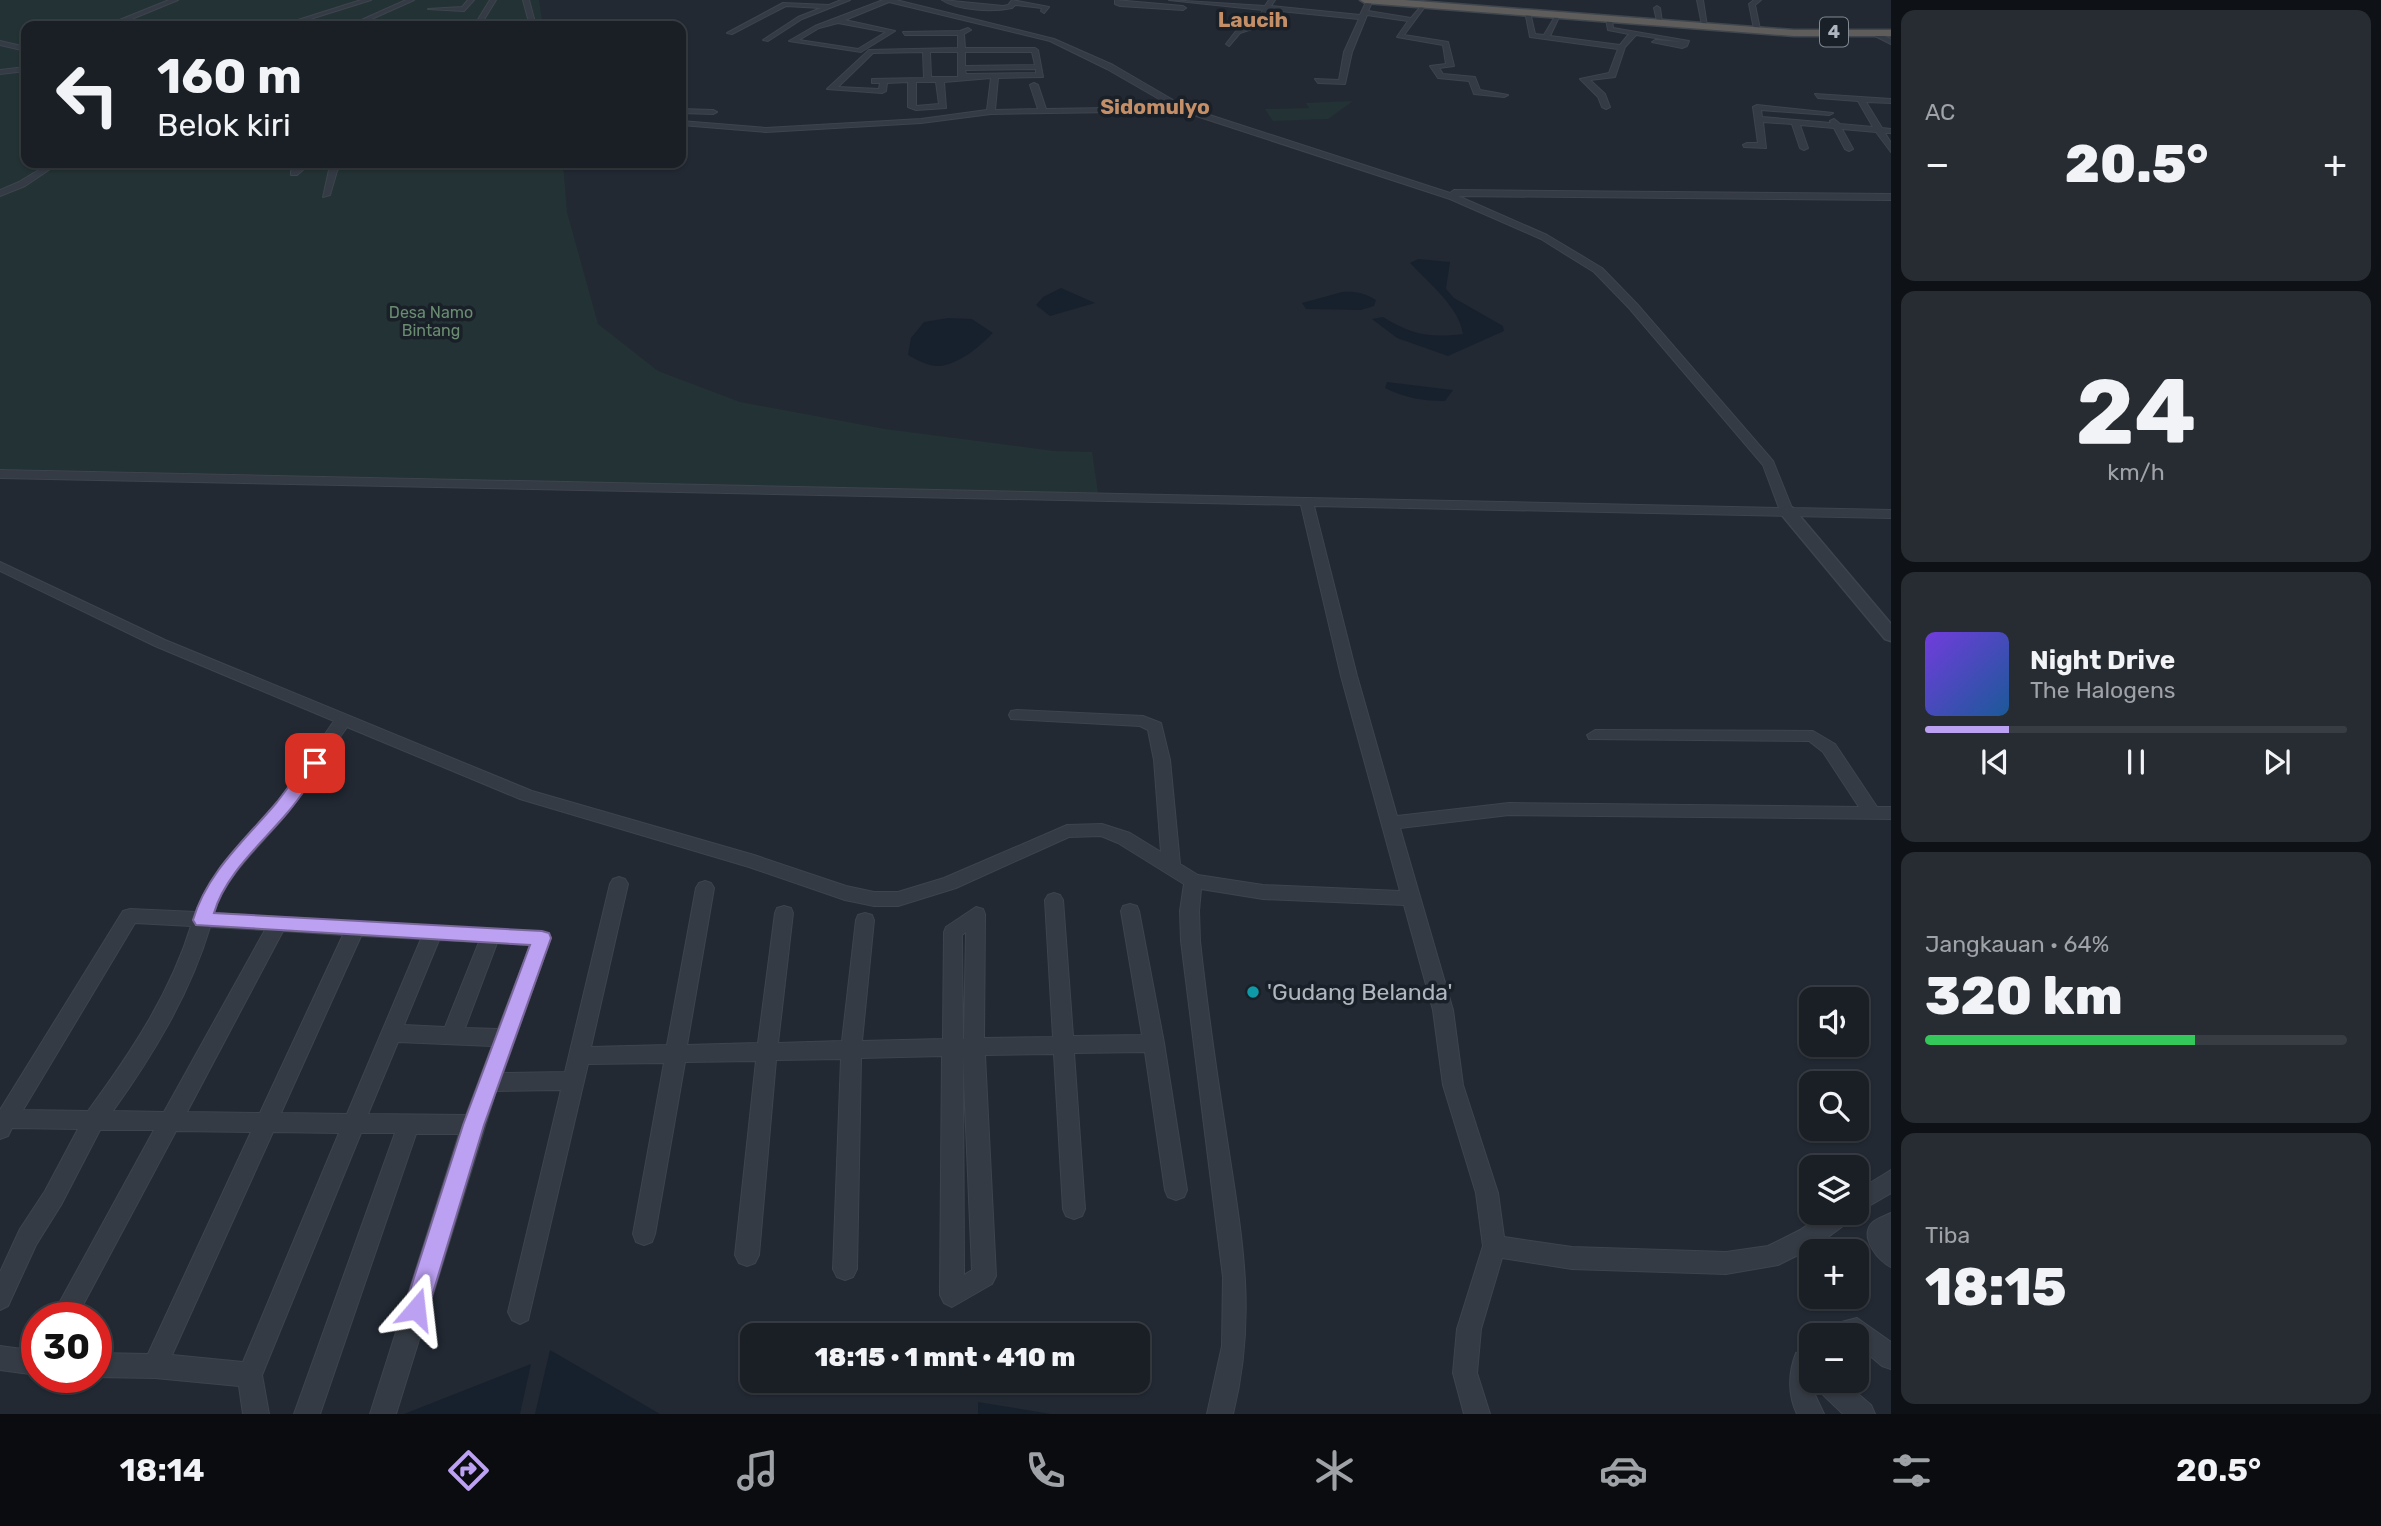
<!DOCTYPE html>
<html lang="id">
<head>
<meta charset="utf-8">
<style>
	:root { --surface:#1a1f26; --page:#272c32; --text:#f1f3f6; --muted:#9fa2a7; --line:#383d43; --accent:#bca0f2 }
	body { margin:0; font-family:Rubik,sans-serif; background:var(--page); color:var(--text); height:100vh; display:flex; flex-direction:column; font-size:26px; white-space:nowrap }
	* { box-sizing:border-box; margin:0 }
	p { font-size:23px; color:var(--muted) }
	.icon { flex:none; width:38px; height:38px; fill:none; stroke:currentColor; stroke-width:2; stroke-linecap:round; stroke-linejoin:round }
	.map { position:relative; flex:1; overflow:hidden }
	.panel { display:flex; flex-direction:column; gap:10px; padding:10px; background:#0e1115; width:490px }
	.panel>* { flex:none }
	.guide { position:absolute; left:21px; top:21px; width:665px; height:147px; border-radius:14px; box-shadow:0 2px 5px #0004,0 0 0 2px var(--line); background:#1a1f26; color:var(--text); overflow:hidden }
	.buttons { position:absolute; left:1799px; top:987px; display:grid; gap:14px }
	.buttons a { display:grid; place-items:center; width:70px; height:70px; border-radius:14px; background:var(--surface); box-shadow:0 2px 5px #0004,0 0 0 2px var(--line); font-size:35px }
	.speed { position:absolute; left:21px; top:1302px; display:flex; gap:14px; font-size:35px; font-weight:700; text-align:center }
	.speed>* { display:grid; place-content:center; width:91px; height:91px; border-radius:50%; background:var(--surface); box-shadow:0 2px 5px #0004,0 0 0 2px var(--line); line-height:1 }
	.speed .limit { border:10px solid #d22; background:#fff; color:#111 }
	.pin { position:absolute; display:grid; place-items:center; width:60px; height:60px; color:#fff; margin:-30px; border-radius:14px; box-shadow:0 4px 10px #0006 }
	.me { position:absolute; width:77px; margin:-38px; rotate:17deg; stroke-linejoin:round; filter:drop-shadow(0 0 5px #0008) }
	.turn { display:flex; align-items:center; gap:24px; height:147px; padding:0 21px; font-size:32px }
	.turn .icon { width:91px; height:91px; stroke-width:2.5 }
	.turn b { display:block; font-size:49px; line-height:60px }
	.big { font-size:52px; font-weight:800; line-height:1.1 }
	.panel .card { flex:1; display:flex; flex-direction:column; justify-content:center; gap:10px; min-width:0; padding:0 24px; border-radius:14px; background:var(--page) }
	.panel .dial { align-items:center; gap:0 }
	.dial b { font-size:91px; line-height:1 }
	.song { display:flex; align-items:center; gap:21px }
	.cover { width:84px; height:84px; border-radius:10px; background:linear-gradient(135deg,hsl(260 70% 55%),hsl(210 70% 35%)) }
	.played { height:7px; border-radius:4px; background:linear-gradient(90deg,var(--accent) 20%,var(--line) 20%) }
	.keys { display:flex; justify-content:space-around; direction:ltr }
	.heat { display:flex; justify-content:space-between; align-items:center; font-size:38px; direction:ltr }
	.charge { height:10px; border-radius:5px; background:linear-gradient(90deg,#34c759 64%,var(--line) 0) }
	.trip { position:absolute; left:740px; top:1323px; width:410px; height:70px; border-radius:14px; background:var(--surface); box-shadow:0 2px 5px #0004,0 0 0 2px var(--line); font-weight:800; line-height:70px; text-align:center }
	.dock { display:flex; height:112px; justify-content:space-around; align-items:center; background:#0a0c0f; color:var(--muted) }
	.dock .icon { width:49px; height:49px }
	.dock .selected { color:var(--accent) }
	.dock b { font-size:32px; color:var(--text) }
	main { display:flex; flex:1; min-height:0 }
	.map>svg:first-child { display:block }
</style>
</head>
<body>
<main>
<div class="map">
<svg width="1891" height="1414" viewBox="0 0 1891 1414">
	<rect width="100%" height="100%" fill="#222933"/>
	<path fill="#233234" d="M0,0h539l4,26h-517v137h537l4,49 31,112 60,47 82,31 145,27 169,22 38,1 6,41 -1098,-24z
		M1353,101l-25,18 -55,2 -8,-12 44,-1 -3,-5z"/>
	<path fill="#17212e" d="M1418,259l32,3 -4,27 8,9 49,28 1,5 -56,25 -51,-18 -25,-19 11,-2c29,18 46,21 80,17 -4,-27 -34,-51 -53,-71z
		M1061,288l34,15 -45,13 -14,-11 7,-8z
		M1342,292c13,-1 23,1 34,8l-2,6 -13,4 -55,-1 -4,-6z
		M948,318l24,1 21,14c-13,13 -33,31 -53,33 -11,1 -23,-6 -32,-11l3,-17 13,-16z
		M1387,382l66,8 -8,11c-22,0 -40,-3 -60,-13z
		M550,1350l110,64h-125z
		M531,1364l-11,50h-116z
		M978,1402l73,12h-73z"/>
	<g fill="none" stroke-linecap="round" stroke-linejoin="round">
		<defs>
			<path id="minor" d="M169,0h9l-56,23 8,3 -18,-3z
				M361,0h10l-83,26h-9z
				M406,0h8l-58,26h-8z
				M468,0h6l-10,11 -36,-2 34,-2z
				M490,0h6l-16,26h-6z
				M523,0h6l7,26h-6z
				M841,0h9l-48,19 -34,22 -5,-1 35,-23 23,-9 -35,-2 -54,28 -5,-1 56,-30 46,2z
				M883,0h13l158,39 59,26 72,42 265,86 4,-3 437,4v6l-433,-4 89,39 55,33 35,36 136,157 19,47 99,2v8l-577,-12 43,170 40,140 112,-13 350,4 -36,-55 -14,-11 -220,-2 -2,-4 8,-5 218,1 22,13 42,63h14v12l-382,-4 -109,13 53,182 10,75 35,108 6,44 68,10 154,5 42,-6 32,-16 25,-17h29l-3,7 -35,26 -38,19 -52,9 -154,-5 -70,-11 -21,71 -4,44 13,41h-26l-11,-41 4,-44 26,-83 -7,-53 -33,-108 -10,-75 -29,-105 -141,-6 -62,-10 -2,22 1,30c7,64 16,128 26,192 15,100 32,180 7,281h-26l15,-68 1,-69 -42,-336 -1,-30 4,-27 -66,-41 -17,-7 -32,1 -113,51 -58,18h-24l-29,-6 -96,-33 -229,-68 -173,-72c-19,27 -36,55 -56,81 -25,34 -65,64 -77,105l335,20 2,5 -48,135 62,-1 45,-188 3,-5 6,-2 6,2 3,5 -37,163 76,-2 29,-157 3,-5 6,-2 6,2 3,5 -27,157 71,-2 17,-130 2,-5 7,-2 7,2 2,5 -15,130 64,-2 14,-121 2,-5 7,-2 7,2 2,5 -12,121 81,-2 1,-107 2,-5 30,-20 7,2 2,5 -1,124 69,-1 -8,-137 3,-5 6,-2 6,2 3,5 10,136 69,-1 -21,-124 2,-5 7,-2 7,2 2,5 25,132 23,147 -3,7 -8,3 -8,-3 -3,-7 -20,-138 -71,1 11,156 -3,7 -8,3 -8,-3 -3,-7 -9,-155 -69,1 11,221 -4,8 -40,23 -8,-4 -4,-8 2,-239 -81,2 -4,211 -4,8 -8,3 -8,-3 -4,-8 8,-210 -65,1 -17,195 -4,8 -8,3 -8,-3 -4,-8 21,-194 -71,1 -30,172 -3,8 -8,3 -8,-3 -3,-8 31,-171 -76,1 -60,256 -8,4 -8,-4 -4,-8 53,-222 -65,1 -100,323h-26l89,-280h-43l-96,280h-26l101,-281h-34l-99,242 7,39h-26l-4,-28 -84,-8 -59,-1v-24l52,1 103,-222 -75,-1 -100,187h-25l103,-188h-54l-39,75 -25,40 -28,61 -8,4v-38l20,-43 25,-38 33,-62 -66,-1 -4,8 -8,3v-29l123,-199 7,-2 66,3c14,-44 54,-76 82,-111 20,-25 37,-53 56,-80l-179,-75 -155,-75v-9l165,78 367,151 222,64 92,31 28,6h24l46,-14 123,-53 35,-1 28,9 31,19 -7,-92 -6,-30 -8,-4 -129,-7 -2,-4 2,-4 6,-1 126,6 18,7 9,37 10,104 18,11 65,10 137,6 -59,-215 -40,-171 -1301,-27v-8l1779,38 -16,-43 -134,-157 -35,-36 -53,-33 -91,-40 -269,-88 -190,3 -70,9 -155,9 -85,-7v-4l85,7 155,-9 66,-9 4,-32 -47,4 2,26 -30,2 -8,-3v-25l-21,1 -1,8 -4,2 -55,-4 42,-39 89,-2v-13h-53l-2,-3 57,-1 8,-3 3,2 -7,4 1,14h70l3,2 5,27 -45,1 -3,32 43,-1 -8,-24 4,-2 4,2 8,24 127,-2 -66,-38 -57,-28 -161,-39 -44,18 50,11 -34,21 -72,-11 26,-15zM838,23l48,9 -28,17 -59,-9 20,-12zM923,52l1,26 -52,1v4h8l-1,6 -41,-2 35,-34zM930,52h28v25h-27zM965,52h67l3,13 -70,1zM1036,69v4l-70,1 -1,-4zM916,82h20l3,22 -23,2zM135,923l56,3c-21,68 -61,128 -103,185l-65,-1zM210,927l55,3 -101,182 -51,-1c40,-56 77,-117 97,-184zM283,931l60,4 -83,178 -73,-1zM966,932l-2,107h-1l-1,-104zM361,936l60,3 -74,175 -66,-1zM439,940l40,2 -34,85 -41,-2zM497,943l33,2 -32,84 -33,-1zM398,1042l94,4 -26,69 -98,-1zM963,1056l9,214 -8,5zM273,1132l66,1 -96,229 -71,-7z
				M942,0l61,6 5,-1 4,-5 37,7 -5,6 -3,-2 1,-3 -27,-3 -3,3c-19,4 -53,3 -70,-8z
				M1115,0l68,6 3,2 -3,2 -63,-4 -5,-2z
				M1169,0l96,6 4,-6h6l-4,6 89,9 7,-15h6l-5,11 43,7 12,-14h4l-23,31 44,7 6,24 -15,2 4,6 32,3 5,13 28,5 -4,2 -30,-3 -5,-13 -31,-3 -8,-12 16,-2 -3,-19 -46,-8 11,-16 -41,-6 -15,37 -7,32 -27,-1 -3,-4 24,1 5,-28 15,-33 -90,-9 -11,17 -18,6 -11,13 -3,-2 10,-13 18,-6 9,-15z
				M1697,0h6l4,26 -5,-1z
				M1754,0h7l-6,5 5,24 -3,2 -3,-2 -5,-25z
				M1657,6l3,2 2,14 -5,-1 -3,-13z
				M1525,11l5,1 5,22 9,1 13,-22 3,2 -10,21 70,9 9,-11 -21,-4 -2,-11 3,-2 3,2 1,9 76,13 -2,5 -5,2 -30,-6 3,-2 27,2 -46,-7 -11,12 -10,30 -25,3 15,14 5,13 -4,2 -4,-2 -4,-10 -18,-18 29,-6 9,-24 -88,-12z
				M410,24h40l3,2h-46z
				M1875,32l16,7v5l-18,-9z
				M0,41l26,6v4l-26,-6z
				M26,67v4l-26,3v-4z
				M1815,94l76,5v4l-25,-1 16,26 9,1v4h-6l6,10v9l-15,-20 -34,-3 11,20 -4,2 -4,-2 -11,-21 -34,-3 8,23 -4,2 -4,-2 -8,-24 -29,-2 3,26 -22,-1 -1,-2 4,-2h11l-5,-36 4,-2 76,8 -4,2 -68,-5 1,7 69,6 -1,-2 4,-2 6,5 33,3 -15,-26 -40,-3z
				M681,109l32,1 4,2 -4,2 -32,-1z
				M50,163h9l-34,23 -25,10v-6l19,-8z
				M237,163h32l3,2 -4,3h-30l-4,-3z
				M302,163h9l-14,12h-6v-4z
				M335,163h8l-6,8 -7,24 -7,2 6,-27z
				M1891,1170v23l-34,20h-2l2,-22z
				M1891,1213v54c-12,-5 -31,-29 -20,-43 4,-5 14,-8 20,-11z
				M1857,1318l34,24v27l-9,-3 -25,-21v-10h-34l3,-9z
				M0,1346l37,5v24l-37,-5z
				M1805,1350l6,2v29h32l28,24 4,9h-32l-28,-27v8l9,19h-27c-9,-19 -9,-41 -1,-61z"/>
			<path id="tertiary" d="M1787,506l6,2 98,116v17l-6,-2 -104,-125 -2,-3z"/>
			<path id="trunk" d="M1360,0h44l390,30h97v6h-97l-429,-33z"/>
		</defs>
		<use href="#minor" stroke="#3e444d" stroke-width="2"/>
		<use href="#tertiary" stroke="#3e444d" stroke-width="3"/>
		<use href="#trunk" stroke="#3f464e" stroke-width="3"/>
		<use href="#minor" fill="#353b44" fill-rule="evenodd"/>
		<use href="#tertiary" fill="#353b44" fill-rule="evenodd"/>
		<use href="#trunk" fill="#5e5d5c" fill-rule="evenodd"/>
	</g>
	<path fill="#bca0f2" stroke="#7a689d" stroke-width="2" d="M315,757l6,2 2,4 -2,4c-11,15 -21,31 -33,45 -25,30 -63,62 -74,101l328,18 7,2 2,5 -67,187 -56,184 -4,8 -8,4 -9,-4 -3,-8 59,-184 67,-180 -334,-20 -3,-5c14,-48 53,-81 84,-118 11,-14 21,-29 32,-43z"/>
	<circle fill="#0f9aa8" stroke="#1a2028" stroke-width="2.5" cx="1253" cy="992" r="7"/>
	<g text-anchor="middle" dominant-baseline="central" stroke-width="7" stroke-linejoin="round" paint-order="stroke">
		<g font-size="16" fill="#6a8d72" stroke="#1a2028">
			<text x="431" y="312">Desa Namo<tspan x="431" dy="18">Bintang</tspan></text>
		</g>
		<rect fill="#1a2028" stroke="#828992" stroke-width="2" x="1820" y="17.5" width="28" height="29" rx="5"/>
		<g font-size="18" font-weight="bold" fill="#afb6c0">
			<text x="1834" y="32">4</text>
		</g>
		<g font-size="21" font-weight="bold" fill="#c48e67" stroke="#1a2028">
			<text x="1253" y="19">Laucih</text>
			<text x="1155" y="106">Sidomulyo</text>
		</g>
		<g font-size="23" fill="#afb6c0" stroke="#1a2028" text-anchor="start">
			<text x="1267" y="992">'Gudang Belanda'</text>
		</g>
	</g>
</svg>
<div class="buttons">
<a><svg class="icon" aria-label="sound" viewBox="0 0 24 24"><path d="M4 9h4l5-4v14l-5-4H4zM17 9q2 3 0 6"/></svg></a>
<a><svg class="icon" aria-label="search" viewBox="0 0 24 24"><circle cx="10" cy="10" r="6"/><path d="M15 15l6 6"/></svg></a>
<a><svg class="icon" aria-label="layers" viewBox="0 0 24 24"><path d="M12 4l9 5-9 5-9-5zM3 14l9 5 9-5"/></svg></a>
<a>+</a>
<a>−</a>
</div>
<div class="speed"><div class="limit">30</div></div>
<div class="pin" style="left:315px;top:763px;background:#d93025"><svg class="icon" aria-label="arrive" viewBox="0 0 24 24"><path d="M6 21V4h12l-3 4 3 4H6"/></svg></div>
<svg class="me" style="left:416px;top:1309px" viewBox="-20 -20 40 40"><path d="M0-17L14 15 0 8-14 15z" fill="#bca0f2" stroke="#fff" stroke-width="4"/></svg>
<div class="trip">18:15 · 1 mnt · 410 m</div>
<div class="guide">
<div class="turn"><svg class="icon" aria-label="left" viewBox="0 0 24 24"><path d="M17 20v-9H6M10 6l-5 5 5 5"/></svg><div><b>160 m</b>Belok kiri</div></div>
</div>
</div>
<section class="panel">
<div class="card"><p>AC</p>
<div class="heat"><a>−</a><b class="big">20.5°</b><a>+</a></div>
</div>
<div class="card dial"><b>24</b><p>km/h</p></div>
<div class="card">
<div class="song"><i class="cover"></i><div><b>Night Drive</b><p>The Halogens</p></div></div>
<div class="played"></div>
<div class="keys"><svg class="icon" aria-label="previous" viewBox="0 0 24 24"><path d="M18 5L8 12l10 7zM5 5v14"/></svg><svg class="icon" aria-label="pause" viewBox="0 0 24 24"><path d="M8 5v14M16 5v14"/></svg><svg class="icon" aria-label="next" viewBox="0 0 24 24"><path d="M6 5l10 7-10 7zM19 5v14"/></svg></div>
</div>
<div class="card"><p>Jangkauan · 64%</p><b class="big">320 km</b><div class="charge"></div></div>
<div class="card"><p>Tiba</p><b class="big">18:15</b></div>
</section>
</main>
<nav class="dock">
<b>18:14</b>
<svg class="icon selected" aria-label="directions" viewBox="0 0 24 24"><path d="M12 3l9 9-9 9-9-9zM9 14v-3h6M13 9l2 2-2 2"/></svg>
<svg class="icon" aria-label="music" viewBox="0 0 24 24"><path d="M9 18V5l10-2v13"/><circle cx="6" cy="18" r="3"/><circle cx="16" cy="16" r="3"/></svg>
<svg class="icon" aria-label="phone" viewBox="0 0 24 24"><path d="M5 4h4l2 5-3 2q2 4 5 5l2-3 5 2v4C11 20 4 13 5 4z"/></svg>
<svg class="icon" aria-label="climate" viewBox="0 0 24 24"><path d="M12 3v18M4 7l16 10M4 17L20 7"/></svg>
<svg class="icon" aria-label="car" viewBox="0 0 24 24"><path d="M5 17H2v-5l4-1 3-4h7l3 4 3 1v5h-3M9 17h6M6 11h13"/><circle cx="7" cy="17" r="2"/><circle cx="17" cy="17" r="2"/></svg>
<svg class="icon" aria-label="filters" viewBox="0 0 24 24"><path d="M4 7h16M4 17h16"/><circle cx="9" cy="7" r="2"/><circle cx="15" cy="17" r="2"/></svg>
<b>20.5°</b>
</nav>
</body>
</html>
